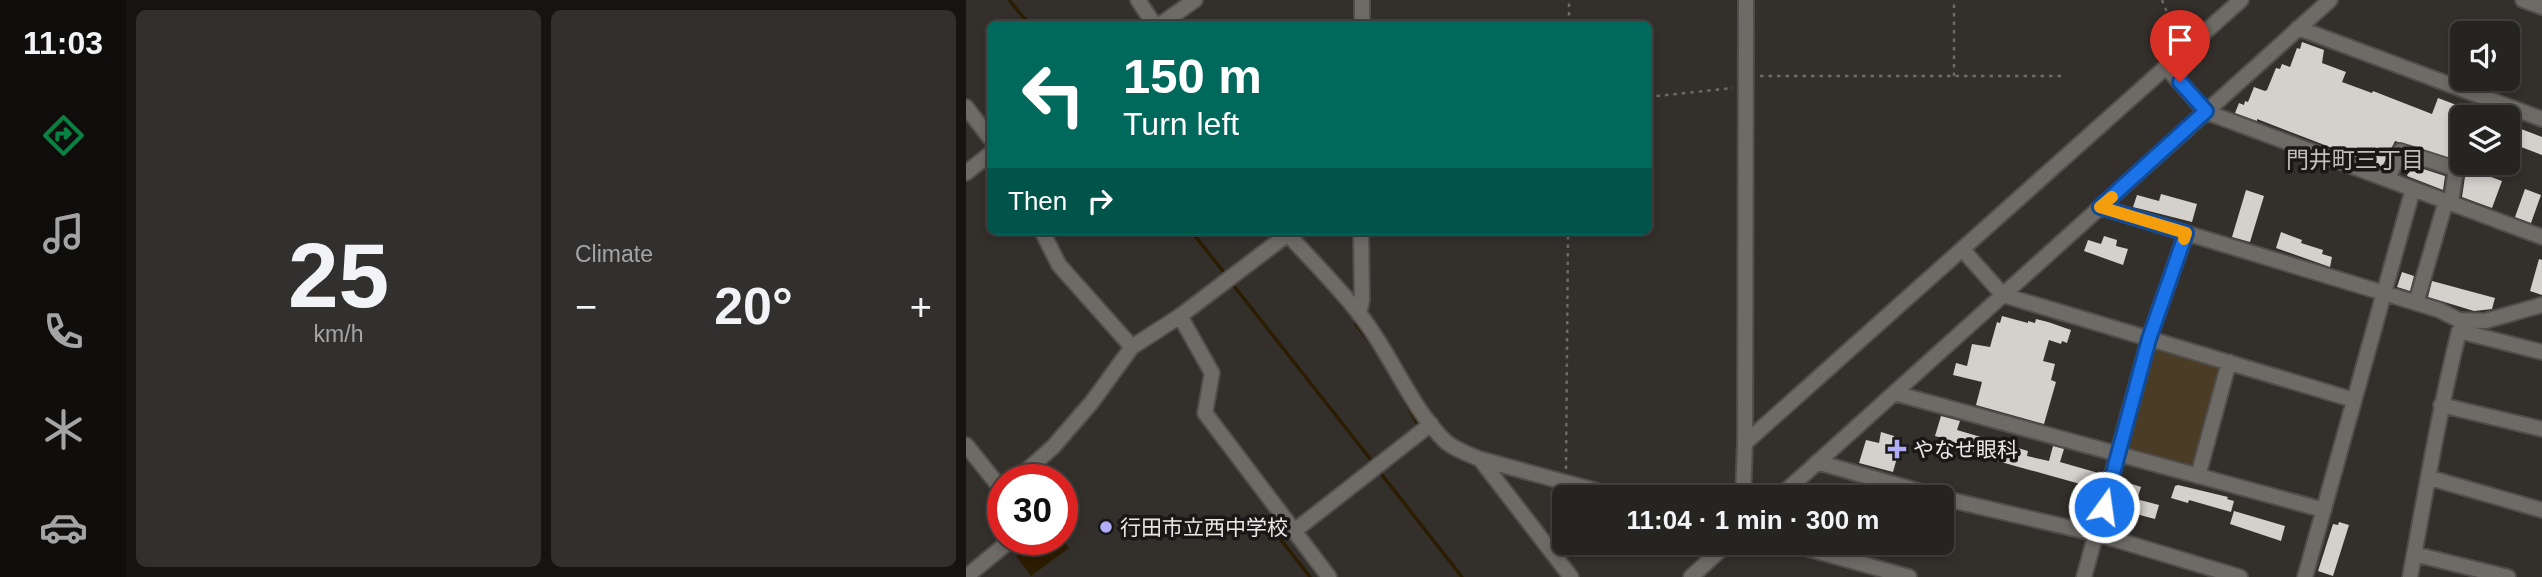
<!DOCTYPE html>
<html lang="en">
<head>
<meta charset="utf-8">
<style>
	:root { --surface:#262421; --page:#32302e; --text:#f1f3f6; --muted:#a4a4a5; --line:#42413f; --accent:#0b8043 }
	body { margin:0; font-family:Arial,"Noto Sans JP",sans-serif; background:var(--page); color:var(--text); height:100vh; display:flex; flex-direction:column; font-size:26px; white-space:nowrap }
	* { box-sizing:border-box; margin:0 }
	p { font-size:23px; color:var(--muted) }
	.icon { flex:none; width:38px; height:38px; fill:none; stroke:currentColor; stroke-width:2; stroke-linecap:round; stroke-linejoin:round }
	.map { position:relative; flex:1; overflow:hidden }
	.sheet { display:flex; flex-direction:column; gap:10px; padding:10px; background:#151412; width:840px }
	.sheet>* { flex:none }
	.guide { position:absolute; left:21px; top:21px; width:665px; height:214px; border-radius:10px; box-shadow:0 4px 10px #0003,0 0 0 2px var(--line); background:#00695c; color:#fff; overflow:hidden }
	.fabs { position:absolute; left:1484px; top:21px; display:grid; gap:14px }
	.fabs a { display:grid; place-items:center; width:70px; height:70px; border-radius:10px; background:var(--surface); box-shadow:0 4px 10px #0003,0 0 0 2px var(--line); font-size:35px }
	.speed { position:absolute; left:21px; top:464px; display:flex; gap:14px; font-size:35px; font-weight:700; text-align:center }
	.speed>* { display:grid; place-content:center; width:91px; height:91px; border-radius:50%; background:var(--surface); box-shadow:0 4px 10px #0003,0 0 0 2px var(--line); line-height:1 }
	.speed .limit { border:10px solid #d22; background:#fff; color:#111 }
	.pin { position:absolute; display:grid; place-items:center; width:60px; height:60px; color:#fff; margin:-72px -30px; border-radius:50% 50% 50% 0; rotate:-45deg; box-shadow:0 0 7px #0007 }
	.pin .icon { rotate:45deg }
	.me { position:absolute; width:77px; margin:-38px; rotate:14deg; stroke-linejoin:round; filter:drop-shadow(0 0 5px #0008) }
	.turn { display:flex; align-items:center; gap:24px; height:147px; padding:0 21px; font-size:32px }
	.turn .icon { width:91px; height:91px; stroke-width:2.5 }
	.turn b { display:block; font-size:49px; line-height:60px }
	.then { display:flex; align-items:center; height:66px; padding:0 21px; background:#0003; gap:14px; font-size:26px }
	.big { font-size:52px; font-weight:600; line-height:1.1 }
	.sheet .widget { flex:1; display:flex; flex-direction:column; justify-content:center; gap:10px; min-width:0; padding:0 24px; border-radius:10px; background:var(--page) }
	.sheet .dial { align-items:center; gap:0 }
	.dial b { font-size:91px; line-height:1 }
	.heat { display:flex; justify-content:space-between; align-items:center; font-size:38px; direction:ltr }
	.sheet .tiles { flex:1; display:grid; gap:10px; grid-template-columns:repeat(2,1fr) }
	.trip { position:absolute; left:586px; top:485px; width:402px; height:70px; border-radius:10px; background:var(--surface); box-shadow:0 4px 10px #0003,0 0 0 2px var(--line); font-weight:600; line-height:70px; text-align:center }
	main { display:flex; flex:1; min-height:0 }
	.tabs { display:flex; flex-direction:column; width:126px; justify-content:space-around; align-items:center; background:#0f0e0d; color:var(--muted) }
	.tabs .icon { width:49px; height:49px }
	.tabs .on { color:var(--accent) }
	.tabs b { font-size:32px; color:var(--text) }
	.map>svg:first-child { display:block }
</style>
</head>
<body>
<main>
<nav class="tabs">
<b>11:03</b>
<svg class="icon on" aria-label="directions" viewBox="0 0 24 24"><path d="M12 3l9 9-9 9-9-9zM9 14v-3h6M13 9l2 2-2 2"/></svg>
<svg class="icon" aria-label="music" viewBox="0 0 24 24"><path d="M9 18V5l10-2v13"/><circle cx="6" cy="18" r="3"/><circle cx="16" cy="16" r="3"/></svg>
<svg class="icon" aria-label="phone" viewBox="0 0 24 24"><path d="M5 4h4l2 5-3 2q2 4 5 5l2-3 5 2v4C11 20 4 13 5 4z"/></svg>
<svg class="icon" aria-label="climate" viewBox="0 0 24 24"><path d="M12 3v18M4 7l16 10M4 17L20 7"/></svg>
<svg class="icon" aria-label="car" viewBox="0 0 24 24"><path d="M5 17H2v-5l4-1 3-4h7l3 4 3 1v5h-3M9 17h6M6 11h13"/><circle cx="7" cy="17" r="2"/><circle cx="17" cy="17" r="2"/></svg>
</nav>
<section class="sheet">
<div class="tiles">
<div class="widget dial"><b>25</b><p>km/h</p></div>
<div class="widget"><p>Climate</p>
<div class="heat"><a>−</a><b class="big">20°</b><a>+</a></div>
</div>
</div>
</section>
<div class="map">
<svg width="1576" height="577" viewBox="0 0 1576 577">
	<rect width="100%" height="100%" fill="#33302c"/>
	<path fill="#4b3c26" d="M1186,347l72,20 -29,104 -72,-20z"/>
	<path fill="#2c1c01" d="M72,539h24l7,9 -38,28 -15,-20z"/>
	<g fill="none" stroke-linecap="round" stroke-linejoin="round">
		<path stroke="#2c1c01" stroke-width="3.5" d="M43,0l20,24
			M225,231l35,44
			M264,281l145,184
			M390,324l19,25
			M433,389l19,36 -2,2
			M413,471l83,106
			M312,536l32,41"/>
	</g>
	<path fill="#d4d0cc" d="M1336,42l22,8 -2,13 24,9 -4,10 30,11 1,-2 59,23 6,-16 50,19h-26v45l-67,-21 -13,26 -125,-48v2l-22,-8 4,-10 5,2 1,-4 3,1 6,-15 11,4 2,-1 9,-22 4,1 2,-5 8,3 7,-19 3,1z
		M1542,124l34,13v18l-34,-13z
		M1497,163h24l-4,11 19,7 -10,27 -30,-11 4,-27z
		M1445,165l34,11 -2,14 -36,-14z
		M1559,189l16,6 -10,28 -16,-6z
		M1280,190l18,6 -14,46 -18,-5z
		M1195,194l36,10 -5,18 -59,-15 4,-12 22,6z
		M1315,232l21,8 -1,3 22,7 -1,4 10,3 -2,10 -54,-19z
		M1138,236l13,4 -1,6 12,3 -5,16 -39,-14 4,-11 13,4z
		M1573,259l3,1v35l-12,-4z
		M1436,272l12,4 -4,15 -13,-4z
		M1466,281l63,17 -3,11 -18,2 -46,-14z
		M1036,316l26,7v-2l7,2 1,-4 12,3 23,8 -4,13 -5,-2 -1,3 -12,-4 -6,21 12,3 -4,16 5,2 -12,42 -68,-19 6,-23 -29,-7 3,-12 11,3 5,-22 18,3 7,-25 3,1z
		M975,416l19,5 -3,9 71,21 -1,5 22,5 4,-15 11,3 -4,13 42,12 -4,15 -154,-43 2,-7 -11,-3z
		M915,432l13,4 -2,9 8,2 -7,25 -34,-9 7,-23 13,3z
		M1154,480l21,7 -5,16 -18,-4z
		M1212,485l50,12 -1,2 7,2 -3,11 -42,-12 -1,3 -17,-5 4,-12z
		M1174,500l19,5 -4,14 -19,-5z
		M1268,511l51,15 -4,15 -51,-17z
		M1373,522l10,3 -16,51 -15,-5 15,-47 5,1z"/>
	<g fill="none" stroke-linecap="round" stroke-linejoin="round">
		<defs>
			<path id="minor" d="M172,0l16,24
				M1557,0l19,7
				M195,24l34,-24
				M396,24v-24
				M1332,28l244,91
				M1200,67l40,45 336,125
				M0,107l24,31
				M0,173l24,-19
				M1422,179l12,-28 56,18 -5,33
				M1447,189l-29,104 55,17 20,10 26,1 57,-16
				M1134,207l284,86 -79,284
				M76,231l17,34 73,82 48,-31 32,57 -7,40 124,164
				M319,231c25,28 53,55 76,85 31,39 49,91 85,126 10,8 22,12 34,17l139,38
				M996,249l41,46 351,105
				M1450,303l30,-102
				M393,314l3,-14 -1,-69
				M214,316l108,-82
				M928,393l430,117
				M1475,405l101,24
				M779,443l496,-443
				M0,445l37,46
				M514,459l91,118
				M851,462l122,35
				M1232,476l31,-114
				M1464,478l112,32
				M50,480l37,-33 39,-45 40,-55
				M777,497l2,-54 1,-443
				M813,497l551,-497
				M976,498l155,36 143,43
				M327,532l138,-108
				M818,542l125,35
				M1448,554l94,23
				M0,577l46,-38
				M725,577l38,-35
				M1118,577l65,-238 37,-106
				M1444,577c15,-82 29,-165 49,-246l83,21"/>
		</defs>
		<use href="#minor" stroke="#504e4b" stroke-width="18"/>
		<path stroke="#6c6966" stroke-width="2.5" stroke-dasharray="3.5 5" stroke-linecap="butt" d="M1196,0l6,15 14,18
			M603,24v-24
			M794,76h302
			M988,76v-76
			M682,97l85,-9
			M600,469l2,-238"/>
		<use href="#minor" stroke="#6e6b67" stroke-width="14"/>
	</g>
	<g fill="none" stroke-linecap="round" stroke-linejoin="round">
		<defs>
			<path id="route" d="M1138,507l45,-168 37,-106 -86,-26 106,-96 -26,-29"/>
		</defs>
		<use href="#route" stroke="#114b97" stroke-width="18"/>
		<use href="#route" stroke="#1a73e8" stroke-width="12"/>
		<path stroke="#f59e0b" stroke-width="12" d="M1146,197l-12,10 86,26 -2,6"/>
	</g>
	<g fill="#b2adf9" stroke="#191817" stroke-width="2.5">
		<path d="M927.5 438.5h7v7h7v7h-7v7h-7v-7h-7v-7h7z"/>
		<circle cx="140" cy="527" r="7"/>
	</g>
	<g text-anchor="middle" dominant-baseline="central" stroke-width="7" stroke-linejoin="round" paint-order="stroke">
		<g font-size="21" fill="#eae8e6" stroke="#191817" text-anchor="start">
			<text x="947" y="449">やなせ眼科</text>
			<text x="154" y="527">行田市立西中学校</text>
		</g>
		<g font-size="23" fill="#c2bfba" stroke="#191817">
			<text x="1389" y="160">門井町三丁目</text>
		</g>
	</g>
</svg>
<div class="fabs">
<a><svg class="icon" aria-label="sound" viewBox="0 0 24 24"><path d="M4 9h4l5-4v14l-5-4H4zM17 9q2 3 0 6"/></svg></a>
<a><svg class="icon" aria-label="layers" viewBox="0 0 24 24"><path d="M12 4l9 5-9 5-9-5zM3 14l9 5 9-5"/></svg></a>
</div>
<div class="speed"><div class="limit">30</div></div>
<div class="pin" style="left:1214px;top:82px;background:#d93025"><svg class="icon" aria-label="arrive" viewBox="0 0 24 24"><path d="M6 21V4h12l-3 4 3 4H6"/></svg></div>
<svg class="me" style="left:1138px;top:507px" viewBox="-20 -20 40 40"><circle r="17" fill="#1a73e8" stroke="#fff" stroke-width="3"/><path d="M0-11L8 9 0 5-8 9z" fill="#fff"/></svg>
<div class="trip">11:04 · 1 min · 300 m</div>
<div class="guide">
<div class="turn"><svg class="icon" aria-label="left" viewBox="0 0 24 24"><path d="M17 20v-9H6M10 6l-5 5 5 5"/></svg><div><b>150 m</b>Turn left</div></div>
<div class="then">Then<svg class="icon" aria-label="right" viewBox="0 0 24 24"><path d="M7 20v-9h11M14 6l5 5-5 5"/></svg></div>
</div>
</div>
</main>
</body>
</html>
